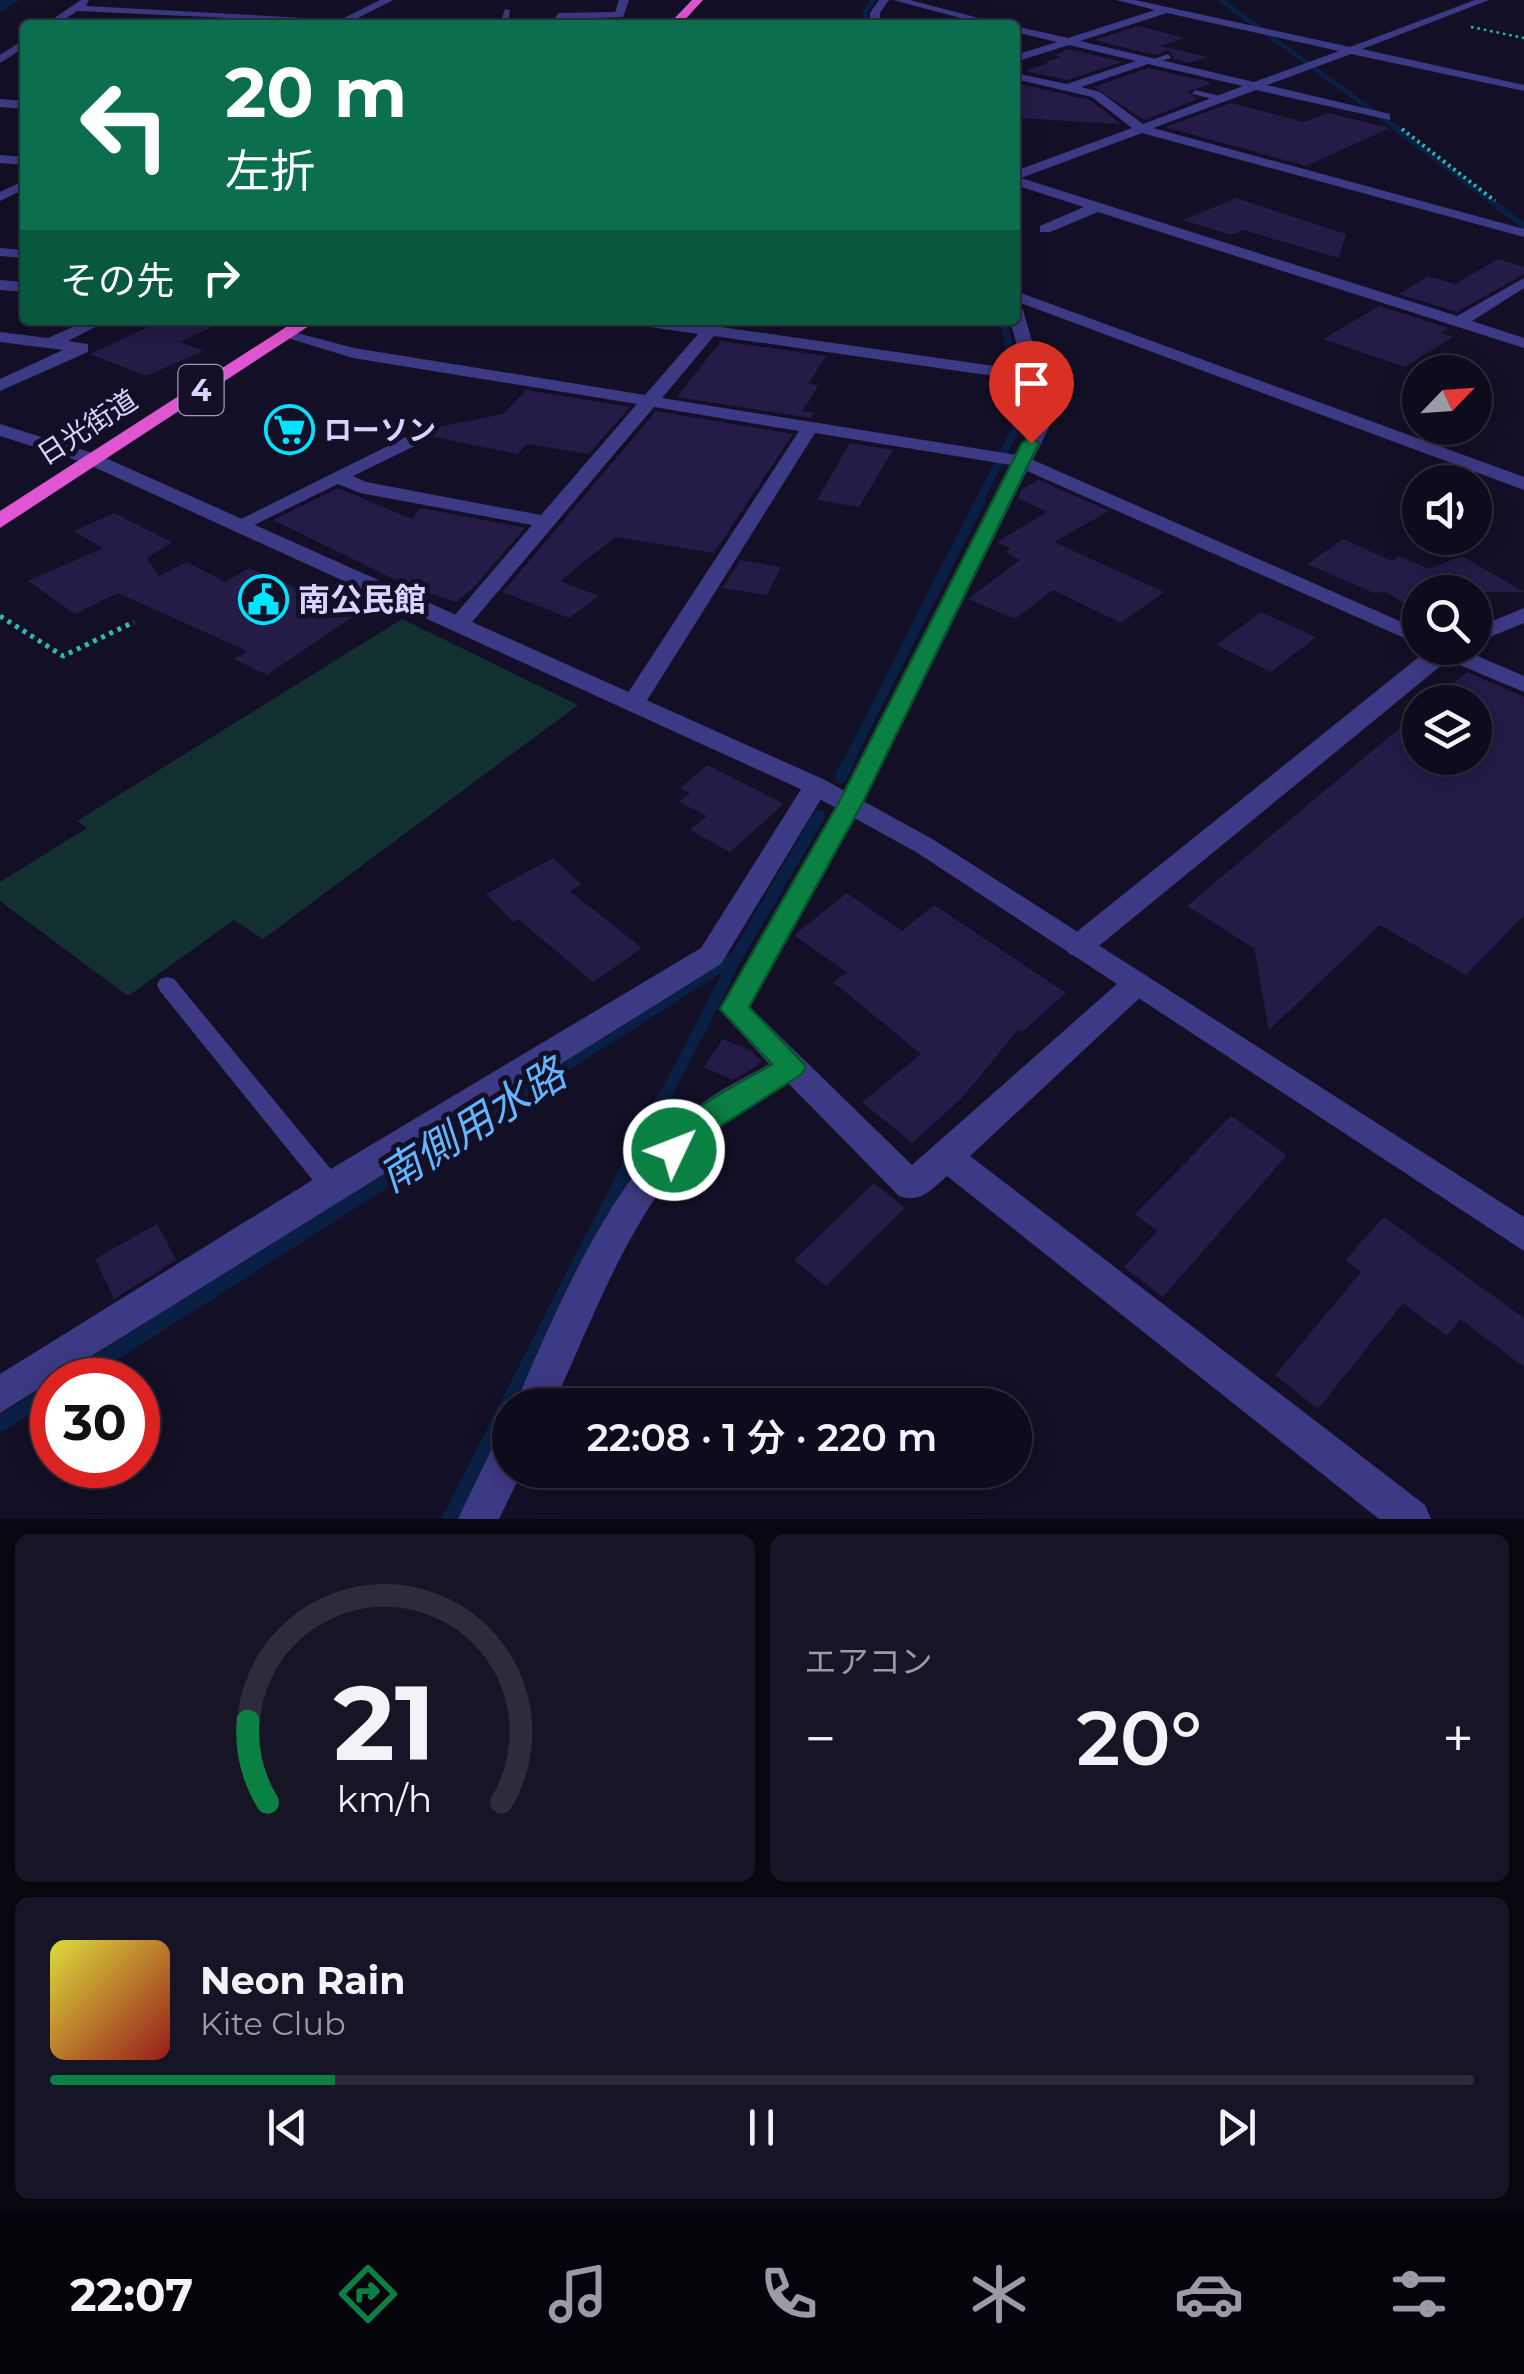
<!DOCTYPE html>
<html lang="ja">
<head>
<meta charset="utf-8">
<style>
	:root { --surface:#0e0b1c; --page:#171425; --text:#f1f3f6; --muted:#9b9ba3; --line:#2e2b3b; --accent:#0b8043 }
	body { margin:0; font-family:Montserrat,"Noto Sans JP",sans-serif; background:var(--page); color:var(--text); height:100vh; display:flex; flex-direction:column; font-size:38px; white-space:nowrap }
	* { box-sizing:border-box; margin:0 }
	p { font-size:32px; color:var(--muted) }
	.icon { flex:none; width:55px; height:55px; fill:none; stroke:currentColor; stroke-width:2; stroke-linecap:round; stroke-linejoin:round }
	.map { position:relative; height:1519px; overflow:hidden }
	.side { display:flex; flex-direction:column; gap:15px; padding:15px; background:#08060f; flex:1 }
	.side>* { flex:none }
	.hud { position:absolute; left:20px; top:20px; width:1000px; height:305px; border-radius:10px; box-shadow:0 5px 25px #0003,0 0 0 2px var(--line); background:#0b6e4f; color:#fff; overflow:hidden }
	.needle { width:65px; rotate:65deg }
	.buttons { position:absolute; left:1402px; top:355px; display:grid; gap:20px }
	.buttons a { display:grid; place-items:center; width:90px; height:90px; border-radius:50%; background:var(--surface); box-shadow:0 5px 25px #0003,0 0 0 2px var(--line); font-size:50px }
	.speed { position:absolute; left:30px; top:1358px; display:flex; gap:20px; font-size:50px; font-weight:700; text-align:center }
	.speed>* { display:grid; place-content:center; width:130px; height:130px; border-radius:50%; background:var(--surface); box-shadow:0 5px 25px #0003,0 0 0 2px var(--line); line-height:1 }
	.speed .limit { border:15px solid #d22; background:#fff; color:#111 }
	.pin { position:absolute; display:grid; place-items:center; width:85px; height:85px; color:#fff; margin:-102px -42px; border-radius:50% 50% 50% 0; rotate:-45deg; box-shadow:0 0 10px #0007 }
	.pin .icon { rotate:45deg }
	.me { position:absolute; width:110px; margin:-55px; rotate:47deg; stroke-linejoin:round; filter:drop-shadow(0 0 8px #0008) }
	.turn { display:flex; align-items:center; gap:35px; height:210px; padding:0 40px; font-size:45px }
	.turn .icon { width:130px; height:130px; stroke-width:2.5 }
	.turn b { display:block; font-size:70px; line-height:85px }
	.then { display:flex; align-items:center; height:95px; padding:0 40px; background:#0003; gap:20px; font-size:38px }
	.big { font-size:75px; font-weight:600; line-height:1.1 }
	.side .widget { flex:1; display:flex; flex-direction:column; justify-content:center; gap:15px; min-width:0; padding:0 35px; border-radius:15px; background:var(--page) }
	.side .dial { align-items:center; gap:0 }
	.dial svg { height:260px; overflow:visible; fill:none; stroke:var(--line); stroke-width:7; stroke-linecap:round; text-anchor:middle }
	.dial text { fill:var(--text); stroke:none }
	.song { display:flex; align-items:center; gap:30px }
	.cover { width:120px; height:120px; border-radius:15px; background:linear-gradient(135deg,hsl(60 70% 55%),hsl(0 70% 35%)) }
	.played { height:10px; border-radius:5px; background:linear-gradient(90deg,var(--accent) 20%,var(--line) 20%) }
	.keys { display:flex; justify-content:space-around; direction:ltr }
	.heat { display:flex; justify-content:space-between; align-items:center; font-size:55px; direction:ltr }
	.side .tiles { flex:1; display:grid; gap:15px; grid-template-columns:1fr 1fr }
	.widget:last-child { grid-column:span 2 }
	.trip { position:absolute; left:492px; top:1388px; width:540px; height:100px; border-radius:50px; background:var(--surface); box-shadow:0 5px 25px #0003,0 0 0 2px var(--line); font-weight:600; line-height:100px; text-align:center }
	.menu { display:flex; height:160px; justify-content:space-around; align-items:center; background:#06040b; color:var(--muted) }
	.menu .icon { width:70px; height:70px }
	.menu .on { color:var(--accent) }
	.menu b { font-size:45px; color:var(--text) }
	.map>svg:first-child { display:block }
</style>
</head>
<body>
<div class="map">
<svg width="1524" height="1519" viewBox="0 0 1524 1519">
	<rect width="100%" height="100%" fill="#130f26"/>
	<path fill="#12302f" d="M402,619l176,86 -315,234 -29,-19 -106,76 -128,-95v-19l87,-54 -10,-7z"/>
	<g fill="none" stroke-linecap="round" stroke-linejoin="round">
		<path stroke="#0a1f44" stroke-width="5" d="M1221,0l179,131
			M864,25l1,-13 8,-12"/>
		<path stroke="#0a1f44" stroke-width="6" d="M1397,129l127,97"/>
		<path stroke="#0a1f44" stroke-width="8" d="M978,503l46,-91 -21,-92"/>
		<path stroke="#0a1f44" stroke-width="10" d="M846,766l134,-265"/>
		<path stroke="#0a1f44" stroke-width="12" d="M841,777l7,-13
			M512,1099l222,-141
			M664,1099l73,-143 82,-140"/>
		<path stroke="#0a1f44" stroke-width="16" d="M70,1380l446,-283
			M0,1424l52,-33
			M450,1519l215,-422"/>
		<path fill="#0a1f44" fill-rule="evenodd" d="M0,0h20l-20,12z"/>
	</g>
	<path fill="#241b47" d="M1138,26l47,12 -25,8 48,11 -19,6 -15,-4 -5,-9 -14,5 -61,-15z
		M1069,49l53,13 -55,18 -42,-9 24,-8 -4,-1 16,-5 -7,-2z
		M1148,68l62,14v2l-23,8 11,7 -54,21 -50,-33z
		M1015,83l75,17 31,24 -106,-6z
		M1231,103l73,19 24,-9 62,15 -84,38 -141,-39z
		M1236,198l110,36 -7,24 -96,-28 -12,5 -48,-15z
		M1498,259l26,8v7l-67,38 -58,-18 29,-18 27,8z
		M1379,306l70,22 -9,5 13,4 -48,30 -82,-28z
		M163,320h57l1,3 -41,19 23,9 -57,25 -56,-22z
		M721,341l105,15 -18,28 11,1 -17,26 12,2 -3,5 -134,-21z
		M526,390l104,17 -41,47 -61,-10 -11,10 -83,-17 -6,-8 75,-15z
		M656,411l137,23 -79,119 -99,-16 -55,44 39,15 -30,22 -66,-26z
		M850,443l43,7 -34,57 -42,-7z
		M1039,480l70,31 -55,31 110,50 -43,31 -68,-33 -38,29 -47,-20 52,-39 -15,-8 6,-3 -14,-7 50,-30 -29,-14 4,-9z
		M338,488l74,31 9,-11 104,20 -52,60 -17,14 -48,-16 -135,-66z
		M114,513l58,29 -25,16 12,18 28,-14 38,20 24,-14 108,46 -90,61 -33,-16 13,-8 -129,-58 -43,21 -47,-33 75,-33 -29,-17z
		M1343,539l49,22 7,-5 30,13 33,-13 62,36h-104v21l-34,-21 -12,1 -67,-29z
		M740,560l41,7 -14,28 -44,-7z
		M1261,612l55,25 -45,35 -55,-27z
		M1467,672l57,25v218l-58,60 -86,-50 -111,105 -15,-82 -67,-42 233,-195v47h55v-56h-45z
		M707,765l77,39 -54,48 -40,-22 17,-14 -28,-14 11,-9 -10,-5z
		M553,858l28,26 -11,7 72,57 -49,34 -75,-63 -5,3 -27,-28z
		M847,893l55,38 32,-26 132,88 -44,39 -4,-2 -56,68 -50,45 -50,-41 59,-48 -88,-72 14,-9 -53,-38z
		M723,1039l29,12 9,10 -4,5 -24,14 -29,-13z
		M1231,1116l56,39 -124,142 -39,-30 33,-36 -22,-17z
		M874,1183l31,25 -79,78 -32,-26z
		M1384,1217l140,101v49l-64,-48 -13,17 -44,-33 -85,106 -43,-34 86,-103 -16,-12z
		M157,1224l19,36 -62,39 -19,-40z"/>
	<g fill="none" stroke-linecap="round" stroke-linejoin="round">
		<path stroke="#2fb8b0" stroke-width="2.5" stroke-dasharray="2.5 4" stroke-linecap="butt" d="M1471,27l53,11"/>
		<path stroke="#2fb8b0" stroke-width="4" stroke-dasharray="2.5 4" stroke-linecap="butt" d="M1402,129l93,72"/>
		<path stroke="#2fb8b0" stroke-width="5" stroke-dasharray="4 5" stroke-linecap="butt" d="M0,616l63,40 71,-34"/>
		<path fill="#3d3a85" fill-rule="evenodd" d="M505,9l5,1 -2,15h-8z
			M1168,54l3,4 -21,6 -4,-2z
			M1195,90l29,7 1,2 -4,2 -29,-7z
			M167,977l7,2 165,200 4,7 -4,7 -8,3 -8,-3 -163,-202 -3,-6 3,-6z"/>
		<path fill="#3d3a85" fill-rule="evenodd" d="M81,0h8l-3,6 254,14 40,-20h13l-39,20 31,5 -308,-14 -21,14h-12z
			M619,0h10l-6,17 -61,2 -3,6h-10l10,-12 56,-1z
			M879,0h10l-9,13v12h-10v-12z
			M893,0h17l95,25h-18z
			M1116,0h19l215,47 125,-47h14l-127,49 162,36v6l-173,-37 -84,31 123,29v6l-134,-30 -103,38 371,101v8l-382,-104 -121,45 436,138 67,-38v10l-52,33 52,17v10l-426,-136 -48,20h-10v-6l44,-19 -69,-22v-14l117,-43 -40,-31 -77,-18v-6l52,11 69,-23 -67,-16 -54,17v-7l42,-13 -42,-10v-6l53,12 87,-28zM1167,13l172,38 -85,31 -174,-41zM1148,64l95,22 -100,38 -43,-32 -19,-5z
			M25,39v8l-25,16v-8z
			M0,99l25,2v8l-25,-2z
			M0,155l25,2v8l-25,-2z
			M25,180v9l-25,12v-9z
			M0,248l25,2v8l-25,-2z
			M0,280l25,2v10l-25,-2z
			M1015,291l509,186v13l-509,-189z
			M1015,305l8,5 28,96 -1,19 -17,35 387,170v15l-393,-174 -164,333 -113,203 162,158 214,-189 10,-3 10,3 5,8 -5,8 -176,164 455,349 6,14h-52l-432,-343c-15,13 -27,28 -48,20l-111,-113c-24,14 -50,27 -71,45 -82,69 -120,183 -164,277h-38c41,-96 96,-225 176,-293 23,-20 52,-33 78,-48l-50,-55 118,-205 174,-339 -196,-32 -169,269 -12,7 -12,-7 177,-271 -145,-24 -187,221 -8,2 -11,-7 84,-98 -172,-32 -22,-9 -94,46 -7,2 -10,-6 195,-97 9,6 -2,4 -76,37 13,6 175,33 96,-111 -284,-46 -75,-23 8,-5 68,18 291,47 53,-61 -62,-9 -8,-5 78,5 4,-5h17l-6,7 280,40 9,5 -9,5 -287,-41 -52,62 355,57 15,-30 1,-19 -23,-86h5z
			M88,320h21l-41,21 20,3v8l-88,39v-12l63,-29 -63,-8v-10l48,6z
			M1524,608v15l-49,20v-15z
			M1430,648h29l65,28v16l-76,-32 -359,294 -10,3 -10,-3 -4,-8 4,-8z
			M816,778l13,8 -108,178 -721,449v-39l319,-198 382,-228 106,-168z
			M510,1435v35h13l-24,49h-41l38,-79z"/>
		<path fill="#3d3a85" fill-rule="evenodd" d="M0,424l99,31 726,325 109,60 590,377v34l-608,-399 -109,-60 -722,-329 -85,-27z"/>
		<path fill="#e055d1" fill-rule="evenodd" d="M692,0h11l-23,25h-12z
			M297,320h21l-318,208v-17z"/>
	</g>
	<path fill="#0b8043" stroke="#07532c" stroke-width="2.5" d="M1031,438l8,5 -177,361 -113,203 57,59 -4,8 -94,60 -23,25 -11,4 -10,-4 -4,-9c20,-41 75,-63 112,-86l-52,-55 118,-205 184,-361z"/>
	<defs>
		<symbol id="supermarket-ring" viewBox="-11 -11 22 22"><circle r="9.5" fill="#130f26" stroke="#00e5ff" stroke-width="1.5"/><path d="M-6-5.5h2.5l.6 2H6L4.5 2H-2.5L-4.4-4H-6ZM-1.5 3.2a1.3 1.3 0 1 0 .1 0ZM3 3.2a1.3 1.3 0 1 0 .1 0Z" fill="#00e5ff"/></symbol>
		<symbol id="civic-ring" viewBox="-11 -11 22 22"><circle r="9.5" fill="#130f26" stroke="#00e5ff" stroke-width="1.5"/><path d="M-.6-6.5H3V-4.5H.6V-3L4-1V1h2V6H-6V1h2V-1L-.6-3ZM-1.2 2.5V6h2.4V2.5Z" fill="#00e5ff"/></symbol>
	</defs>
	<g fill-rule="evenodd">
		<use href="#supermarket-ring" x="262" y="402" width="55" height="55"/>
		<use href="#civic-ring" x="236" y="572" width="55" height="55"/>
	</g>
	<g text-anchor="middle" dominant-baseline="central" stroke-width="10" stroke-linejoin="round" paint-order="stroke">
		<g font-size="28" fill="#d9d4ff" stroke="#130f26">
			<text transform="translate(87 427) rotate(-33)">日光街道</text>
		</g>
		<g font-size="28" font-weight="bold" fill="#d9d4ff" stroke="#130f26" text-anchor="start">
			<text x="324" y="430">ローソン</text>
		</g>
		<rect fill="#130f26" stroke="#9e99be" stroke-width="2.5" x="178.5" y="365" width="45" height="50" rx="8"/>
		<g font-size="30" font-weight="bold" fill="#d9d4ff">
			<text x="201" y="390">4</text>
		</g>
		<g font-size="32" font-weight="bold" fill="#d9d4ff" stroke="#130f26" text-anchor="start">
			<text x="298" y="599">南公民館</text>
		</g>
		<g font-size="42" font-style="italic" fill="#62b6ff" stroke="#130f26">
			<text transform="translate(472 1125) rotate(-32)">南側用水路</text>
		</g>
	</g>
</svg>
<div class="buttons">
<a><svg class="needle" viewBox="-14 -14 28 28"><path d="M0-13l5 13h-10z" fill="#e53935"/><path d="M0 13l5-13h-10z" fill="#9b9ba3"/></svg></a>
<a><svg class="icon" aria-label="sound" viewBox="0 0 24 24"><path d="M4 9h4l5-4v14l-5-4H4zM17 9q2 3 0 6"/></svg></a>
<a><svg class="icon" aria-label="search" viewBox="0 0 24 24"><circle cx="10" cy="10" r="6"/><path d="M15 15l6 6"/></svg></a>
<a><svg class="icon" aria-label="layers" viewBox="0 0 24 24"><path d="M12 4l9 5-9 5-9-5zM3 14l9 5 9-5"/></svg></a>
</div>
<div class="speed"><div class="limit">30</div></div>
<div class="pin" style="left:1031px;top:443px;background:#d93025"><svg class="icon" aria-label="arrive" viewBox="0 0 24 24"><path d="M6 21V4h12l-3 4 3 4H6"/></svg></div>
<svg class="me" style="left:674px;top:1150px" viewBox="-20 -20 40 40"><circle r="17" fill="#0b8043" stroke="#fff" stroke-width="3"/><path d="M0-11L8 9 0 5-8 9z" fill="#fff"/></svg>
<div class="trip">22:08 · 1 分 · 220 m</div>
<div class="hud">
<div class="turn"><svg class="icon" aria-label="left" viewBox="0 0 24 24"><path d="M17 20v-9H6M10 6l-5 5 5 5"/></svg><div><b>20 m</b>左折</div></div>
<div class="then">その先<svg class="icon" aria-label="right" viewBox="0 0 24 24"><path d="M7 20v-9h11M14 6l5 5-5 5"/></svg></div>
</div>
</div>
<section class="side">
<div class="tiles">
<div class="widget dial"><svg viewBox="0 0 100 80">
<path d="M14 69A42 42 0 1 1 86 69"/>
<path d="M14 69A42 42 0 0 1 8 44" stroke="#0b8043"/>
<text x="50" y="56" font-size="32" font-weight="700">21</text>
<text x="50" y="72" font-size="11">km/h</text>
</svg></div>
<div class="widget"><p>エアコン</p>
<div class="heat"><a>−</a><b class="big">20°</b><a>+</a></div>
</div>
<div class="widget">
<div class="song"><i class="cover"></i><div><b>Neon Rain</b><p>Kite Club</p></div></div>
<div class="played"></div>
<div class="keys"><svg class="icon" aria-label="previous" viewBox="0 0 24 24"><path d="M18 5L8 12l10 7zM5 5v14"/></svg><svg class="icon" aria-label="pause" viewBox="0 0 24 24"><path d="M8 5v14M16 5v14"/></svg><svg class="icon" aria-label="next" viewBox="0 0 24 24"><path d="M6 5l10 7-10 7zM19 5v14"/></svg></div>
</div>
</div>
</section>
<nav class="menu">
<b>22:07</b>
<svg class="icon on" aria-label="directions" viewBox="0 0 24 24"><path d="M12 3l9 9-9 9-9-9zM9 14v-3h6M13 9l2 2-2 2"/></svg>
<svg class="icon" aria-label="music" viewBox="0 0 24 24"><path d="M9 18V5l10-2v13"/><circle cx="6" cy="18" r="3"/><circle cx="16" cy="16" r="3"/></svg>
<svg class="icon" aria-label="phone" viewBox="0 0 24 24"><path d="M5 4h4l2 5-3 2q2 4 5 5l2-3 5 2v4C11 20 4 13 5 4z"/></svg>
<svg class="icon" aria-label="climate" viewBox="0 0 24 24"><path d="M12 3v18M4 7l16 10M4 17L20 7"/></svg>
<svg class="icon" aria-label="car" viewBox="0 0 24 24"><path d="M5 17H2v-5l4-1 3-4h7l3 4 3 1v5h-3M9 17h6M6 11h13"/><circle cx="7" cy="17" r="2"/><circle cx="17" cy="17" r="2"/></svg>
<svg class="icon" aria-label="filters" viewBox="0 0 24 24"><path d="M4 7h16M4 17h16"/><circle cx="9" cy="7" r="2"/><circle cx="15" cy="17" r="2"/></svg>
</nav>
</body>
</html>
